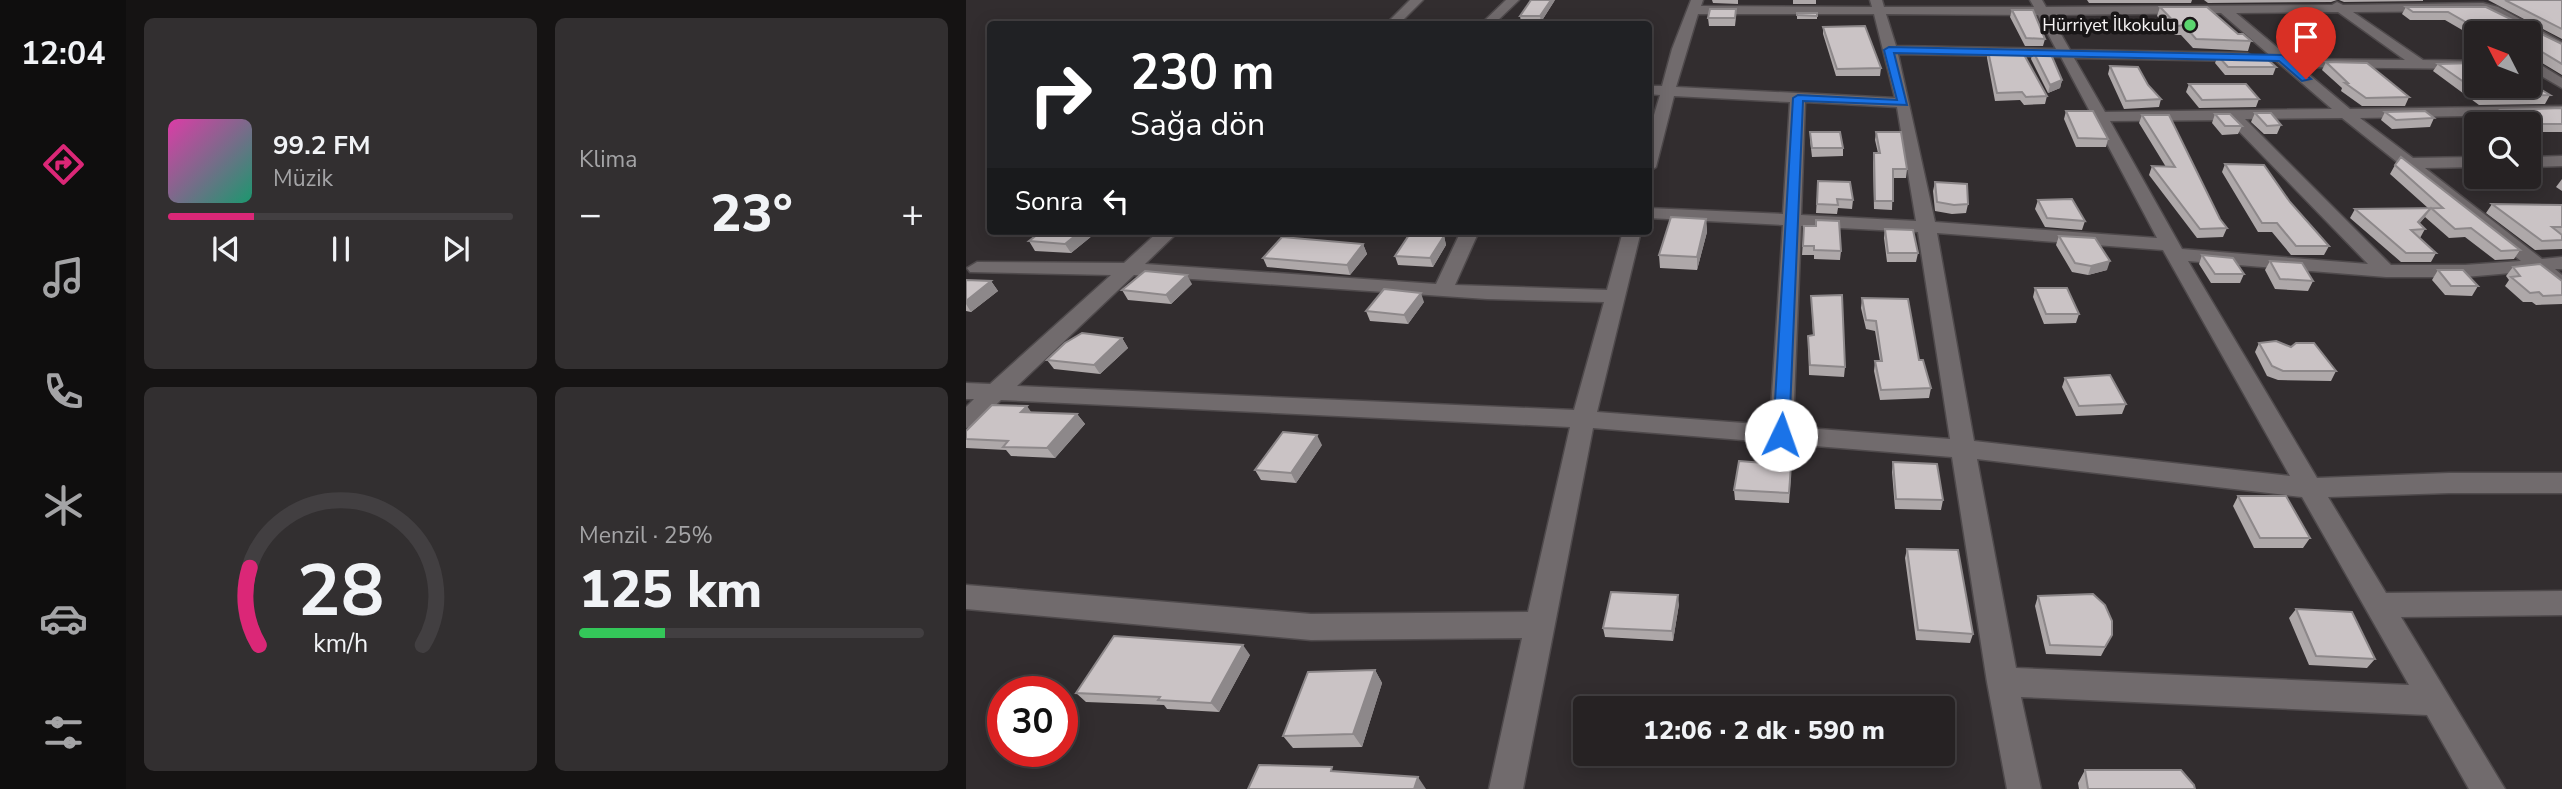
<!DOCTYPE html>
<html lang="tr">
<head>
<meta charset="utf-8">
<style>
	:root { --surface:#262223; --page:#322f30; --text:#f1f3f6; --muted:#a4a4a6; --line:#423f41; --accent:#db2777 }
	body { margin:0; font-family:"Nunito Sans",sans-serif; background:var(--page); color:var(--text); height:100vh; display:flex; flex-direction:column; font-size:26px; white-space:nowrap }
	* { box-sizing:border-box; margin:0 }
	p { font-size:23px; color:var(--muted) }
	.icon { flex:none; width:38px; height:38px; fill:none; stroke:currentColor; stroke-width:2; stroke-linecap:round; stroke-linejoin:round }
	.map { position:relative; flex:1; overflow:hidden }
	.drawer { display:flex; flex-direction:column; gap:18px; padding:18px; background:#151313; width:840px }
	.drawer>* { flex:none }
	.hud { position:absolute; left:21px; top:21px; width:665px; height:214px; border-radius:7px; box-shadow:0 4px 18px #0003,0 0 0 2px var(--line); background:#202124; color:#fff; overflow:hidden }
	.needle { width:46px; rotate:312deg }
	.fabs { position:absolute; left:1498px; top:21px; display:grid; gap:14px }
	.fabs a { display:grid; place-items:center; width:77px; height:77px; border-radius:7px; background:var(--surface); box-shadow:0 4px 18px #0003,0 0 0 2px var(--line); font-size:35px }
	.speed { position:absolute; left:21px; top:676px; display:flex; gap:14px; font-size:35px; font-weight:700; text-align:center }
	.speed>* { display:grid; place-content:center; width:91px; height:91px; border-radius:50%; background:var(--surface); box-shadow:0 4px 18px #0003,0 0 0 2px var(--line); line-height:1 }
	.speed .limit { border:10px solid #d22; background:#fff; color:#111 }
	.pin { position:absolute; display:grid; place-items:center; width:60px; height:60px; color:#fff; margin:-72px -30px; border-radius:50% 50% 50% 0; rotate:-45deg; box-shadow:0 0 7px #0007 }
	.pin .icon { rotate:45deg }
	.me { position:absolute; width:77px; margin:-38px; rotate:3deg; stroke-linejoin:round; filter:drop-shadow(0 0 5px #0008) }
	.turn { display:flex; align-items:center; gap:24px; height:147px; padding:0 28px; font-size:32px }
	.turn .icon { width:91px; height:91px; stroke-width:2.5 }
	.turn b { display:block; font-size:49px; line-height:60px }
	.then { display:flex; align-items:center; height:66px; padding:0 28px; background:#0003; gap:14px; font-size:26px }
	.big { font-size:52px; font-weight:800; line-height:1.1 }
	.drawer .card { flex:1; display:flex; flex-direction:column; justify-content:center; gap:10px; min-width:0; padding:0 24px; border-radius:10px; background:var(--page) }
	.drawer .dial { align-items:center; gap:0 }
	.dial svg { height:182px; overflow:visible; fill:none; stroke:var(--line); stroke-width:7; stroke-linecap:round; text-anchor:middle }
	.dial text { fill:var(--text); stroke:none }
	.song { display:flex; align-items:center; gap:21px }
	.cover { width:84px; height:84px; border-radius:10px; background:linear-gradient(135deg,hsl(320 70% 55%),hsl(160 70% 35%)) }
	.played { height:7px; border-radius:4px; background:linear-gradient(90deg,var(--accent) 25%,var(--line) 25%) }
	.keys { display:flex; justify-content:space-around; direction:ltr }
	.heat { display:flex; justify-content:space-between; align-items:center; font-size:38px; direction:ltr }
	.charge { height:10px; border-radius:5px; background:linear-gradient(90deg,#34c759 25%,var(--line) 0) }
	.drawer .tiles { flex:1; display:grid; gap:18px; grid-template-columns:repeat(2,1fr) }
	.trip { position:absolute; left:607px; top:696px; width:382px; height:70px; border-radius:7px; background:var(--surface); box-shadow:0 4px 18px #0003,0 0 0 2px var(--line); font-weight:800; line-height:70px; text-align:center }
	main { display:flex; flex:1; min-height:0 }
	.tab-bar { display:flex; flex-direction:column; width:126px; justify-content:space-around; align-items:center; background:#0f0e0e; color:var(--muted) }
	.tab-bar .icon { width:49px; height:49px }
	.tab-bar .selected { color:var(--accent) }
	.tab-bar b { font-size:32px; color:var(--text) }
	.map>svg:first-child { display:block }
</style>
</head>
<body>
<main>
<nav class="tab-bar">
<b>12:04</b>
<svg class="icon selected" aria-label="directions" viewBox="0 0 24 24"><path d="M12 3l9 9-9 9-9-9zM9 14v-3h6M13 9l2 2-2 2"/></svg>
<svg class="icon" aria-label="music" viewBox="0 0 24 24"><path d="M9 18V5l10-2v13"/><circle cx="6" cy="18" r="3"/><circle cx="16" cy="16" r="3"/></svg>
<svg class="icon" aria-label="phone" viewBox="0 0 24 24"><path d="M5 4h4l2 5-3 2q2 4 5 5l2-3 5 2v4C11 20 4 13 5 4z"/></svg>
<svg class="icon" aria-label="climate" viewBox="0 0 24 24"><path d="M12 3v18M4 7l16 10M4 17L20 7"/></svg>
<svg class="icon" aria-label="car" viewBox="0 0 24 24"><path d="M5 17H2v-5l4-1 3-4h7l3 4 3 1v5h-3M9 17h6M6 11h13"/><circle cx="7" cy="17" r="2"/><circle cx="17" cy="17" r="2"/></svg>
<svg class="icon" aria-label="filters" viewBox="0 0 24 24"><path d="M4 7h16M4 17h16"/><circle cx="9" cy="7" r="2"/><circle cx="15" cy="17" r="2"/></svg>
</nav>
<section class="drawer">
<div class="tiles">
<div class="card">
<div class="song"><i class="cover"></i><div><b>99.2 FM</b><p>Müzik</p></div></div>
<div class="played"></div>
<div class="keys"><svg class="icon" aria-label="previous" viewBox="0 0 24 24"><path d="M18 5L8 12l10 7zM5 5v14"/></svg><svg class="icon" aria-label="pause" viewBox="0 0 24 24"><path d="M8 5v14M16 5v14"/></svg><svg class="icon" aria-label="next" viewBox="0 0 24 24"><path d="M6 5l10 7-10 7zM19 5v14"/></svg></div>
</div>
<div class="card"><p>Klima</p>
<div class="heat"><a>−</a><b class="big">23°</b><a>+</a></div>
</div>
<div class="card dial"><svg viewBox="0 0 100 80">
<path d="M14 69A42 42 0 1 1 86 69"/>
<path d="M14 69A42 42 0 0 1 10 35" stroke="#db2777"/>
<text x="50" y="56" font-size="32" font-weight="700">28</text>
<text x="50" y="72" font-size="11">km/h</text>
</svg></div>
<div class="card"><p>Menzil · 25%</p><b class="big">125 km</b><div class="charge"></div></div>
</div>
</section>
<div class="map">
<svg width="1596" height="789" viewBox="0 0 1596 789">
	<rect width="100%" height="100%" fill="#322d2f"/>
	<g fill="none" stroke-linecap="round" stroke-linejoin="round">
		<defs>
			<path id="street" d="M444,0h13l-24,24h-13z
				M540,0h13l-25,24h-13z
				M725,0h12l-2,6 171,1 -2,-7h12l2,7h150l-4,-7h12l4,7 286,-2 5,-3 6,3 140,-2 15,4 64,35v9l-79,-40 -130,1 70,48 53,1v8l-176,-2 50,42 212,-3v8l-202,4 53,40 63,-1v10l-51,1 117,91 20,-2v12h-7l7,6v16l-7,-2 -21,-18 -69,6h-79l-198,-16 129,217 132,-5h113v20h-113l-121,4 58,96 176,-2v24l-161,2 104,172h-36l-42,-74 -406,-18 20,92h-34l-20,-107 -35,-225 -359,-29 -70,361h-34l33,-151 -211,2 -345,-31v-24l345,29 217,-2 42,-185 -569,-27 -27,26 -8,2v-21l8,-8h-8v-16l24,1 121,-109 -141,-3 -3,-4 10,-6 147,1 35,-32h20l-34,33 291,20 25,-53h18l-24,54 152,5 16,-59h18l-44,181 173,13 13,-200 -135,-7v-10l135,6 7,-112 -116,-6 -18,71 -8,5v-37l12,-40 -12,-1v-8h14l10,-37zM1372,12l67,48 -114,-1 -55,-46zM1255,13l111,96 -227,3 -31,-54 173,3 7,-4 -7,-4 -177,-3 -20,-35zM732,14h176l21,84 -219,-11zM920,14l152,1 18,34 -160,-3zM932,54l163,3 96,181 -222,-16zM839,102l92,5 19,114 -115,-6zM1376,118l179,143 -56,4h-74l-146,-146zM1262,120l140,144 -186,-15 -72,-128zM835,226l117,6 32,207 -157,-12zM971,233l226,17 127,226 -316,-35zM168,275l353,24 117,3 -30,108 -557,-24zM1011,459l325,38 107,188 -393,-17z
				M1563,61l7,1 26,16v10l-33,-19z
				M1596,156v10l-33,1v-10z"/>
		</defs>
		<use href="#street" stroke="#4f4a4c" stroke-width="3"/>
		<use href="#street" fill="#716b6d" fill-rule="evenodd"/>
	</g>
	<path fill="#aea8a9" d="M589,0l-14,22h-20l-1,-6z
		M746,0h26v4l-25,-1z
		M827,0h23v4h-23z
		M1121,0h105l-1,3h-102z
		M1238,0h133l-6,2 -123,1z
		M1373,0h84v1l-79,1z
		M1522,0h74v39z
		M1194,7l78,27 13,7 -3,10 -55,-3 -12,-13h-6l-18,-19z
		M1440,7h80l76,37v31l-25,-15 -6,-1 -2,4v-30h-53v5l-31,-18h-35l-8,-6z
		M1046,10l33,29 -2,7h-18l-15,-29z
		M831,13h20v6h-20z
		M770,17l-1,9h-26l-1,-8z
		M857,27l58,41 -1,8h-44l-13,-42z
		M1022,51l59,45 -2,8 -21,1 -4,-5 -25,1 -8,-43z
		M1067,51l29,29 -2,8 -12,5 -17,-34z
		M1252,56l58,11 -3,8h-48l-10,-12z
		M1360,62l83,35 -4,9h-43l-21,-15 1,-3 -20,-18z
		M1472,64l112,31 -5,9 -66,1 -46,-34z
		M1144,66l38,19 13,14 -2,8 -35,2 -16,-35z
		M1223,84l70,15 -3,8 -57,1 -13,-16z
		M1596,108v24h-33v-8h-24l-9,-6 5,-8z
		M1100,111l42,28 -2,8h-30l-12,-28z
		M1419,112l49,6 -4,9 -38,2 -11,-9z
		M1289,113l26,12 -4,9h-13l-13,-12z
		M1249,114l27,12 -4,8 -16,1 -10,-12z
		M1176,115l85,113 -4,9 -26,1 -48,-63 3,-9 14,1 -27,-44z
		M844,132l33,16v8l-31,1 -2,-17z
		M910,132l31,37 -1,9h-13l-1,32 -18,-1 -1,-47 1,-9h4l-3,-13z
		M1259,164l65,38 39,44 -5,9h-33l-19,-23h-14l-36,-60z
		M1429,165l125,85 -6,9 -19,1 -30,-23 -16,1 -24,-21 -6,7 6,5 -5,9 16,15 -5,9h-30l-51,-44 5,-9 73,-1 -38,-34z
		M1596,179v12l-6,-4z
		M852,181l35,19 -1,9 -14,-1 -1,6 -21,-1z
		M969,182l33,22 -2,9 -14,1 -17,-3 -2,-20z
		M1072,200l47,21 -3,9 -37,-3 -10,-18z
		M1526,204l70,1v44l-27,1 -49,-37z
		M740,219l1,13 -10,38 -37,-2 -1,-13z
		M838,226h12l25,25 -1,9 -26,-1v-4h-12z
		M919,229l33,24 -2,9h-29l-3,-24z
		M132,231l-27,22 -36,-2 -6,-10z
		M429,231h42l-4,5h11l2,9 -13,22 -35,-2 -3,-9 13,-19h-12z
		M1093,236l48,34 -19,5 -16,-3 -16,-27z
		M397,244l4,10 -17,21 -83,-8 -4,-9z
		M1236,255l42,19 -4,9h-29l-12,-19z
		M1304,261l43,20 -5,10 -33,-2 -10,-19z
		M1547,267l49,14v23l-26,1 -4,-3h-9l-18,-16 4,-6 -3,-4z
		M1472,270l40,16 -6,10 -27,-1 -13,-15z
		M0,280l25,1 7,10 -27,21 -5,-1z
		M226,284l-21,20 -43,-4 -6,-10z
		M1069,288l44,26 -3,9 -32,1 -11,-27z
		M845,296l34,71 -1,10 -35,-2 -1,-39 5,-1z
		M896,298l57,62 12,28 -2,10 -49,2 -6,-29 1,-10h5l-5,-30 -9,-2 -5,-21z
		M458,302l-16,22 -38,-3 -4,-10z
		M156,338l6,10 -28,26 -46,-5 -7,-9z
		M1293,343l77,28 -5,10 -53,-1 -11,-4 -12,-24z
		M1099,378l61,26 -4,10 -46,2 -14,-29z
		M66,413l45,1 8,10 -30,34 -44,-2 -5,-6 -40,-2v-17z
		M356,445l-26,38 -35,-3 -6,-10z
		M927,462l50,38 -2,10 -46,-1 -3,-37z
		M825,474l-2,29 -54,-3 -1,-10z
		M1272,496l72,42 -7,10h-49l-21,-42z
		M941,549l66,85 -3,9 -54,-3 -11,-82z
		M1072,596l74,39 -11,21 -55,-2 -11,-48z
		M713,604l-6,37 -68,-4 -2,-9z
		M1330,609l79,50 -8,9 -58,-3 -20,-47z
		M284,655l-31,57 -52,-3 -3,-4 -78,-3 -10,-9z
		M409,670l7,13 -20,64 -69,1 -10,-12z
		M1119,770l110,19h-116l-1,-6z"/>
	<path fill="#8d888a" d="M585,0h4l-14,22 -1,-6z
		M1096,80l-2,8 -12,5 2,-8z
		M1465,208l-6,9 -13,14 6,-9z
		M740,219l1,13 -10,38v-13z
		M115,231h17l-27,22 -6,-9z
		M463,231h8l-6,8z
		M478,236l2,9 -13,22 -3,-9z
		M397,244l4,10 -17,21 -3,-10z
		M1144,261l-3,9 -19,5 3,-9z
		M221,275l5,9 -21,20 -5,-9z
		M25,281l7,10 -27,21 -5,-8v-3z
		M455,293l3,9 -16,22 -4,-9z
		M156,338l6,10 -28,26 -6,-9z
		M61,406l7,10 -13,-4z
		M111,414l8,10 -30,34 -8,-10z
		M351,435l5,10 -26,38 -5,-10z
		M712,595l1,9 -6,37 -1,-10z
		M277,645l7,10 -31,57 -8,-9z
		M409,670l7,13 -20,64 -9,-13z
		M452,777l8,12h-12z"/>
	<path fill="#cac3c5" stroke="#8d888a" stroke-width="2" d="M565,0h20l-11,16h-20z
		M1539,0h57v29z
		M1194,7h47l31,27h5l8,7 -55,-2 -12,-14 -6,1z
		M1440,7h80l76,37v20l-20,-12h-10l-1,8 -2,-2v-25h-44l-37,-21h-35z
		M744,9h26l-1,9h-27z
		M1046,10h21l12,29 -19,-1z
		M831,13h20v3l-20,-1z
		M899,26l16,42 -44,1 -14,-42z
		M1022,51h34l25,45 -21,1 -4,-5 -25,1z
		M1067,51l17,1 12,28 -12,5z
		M1252,56l47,1 11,10h-48z
		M1360,62l41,1 42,34 -43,1 -21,-15h3z
		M1510,63v23h53v-4l21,13 -66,1 -46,-32z
		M1144,66l28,1 10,18 13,14 -35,2z
		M1223,84h57l13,15 -57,1z
		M1596,108v16h-19l-23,-1 -19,-13z
		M1100,111h27l15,28 -30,-1z
		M1459,111l9,7 -38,2 -11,-8z
		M1289,113h16l10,12 -14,1z
		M1249,114h15l12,12h-17z
		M1176,115h27l51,104 7,9 -27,1 -48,-63 23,1z
		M844,132h30l3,16h-31z
		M910,132h25l6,37h-14v32h-18l-1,-48h6z
		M1435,157l119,93 -19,1 -30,-23 -16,1 -24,-21 -13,14 7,7 -14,1 25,23h-30l-51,-44 88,-1 -48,-43z
		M1259,164l39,1 26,37 39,44h-33l-19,-23h-15z
		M852,181l32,1 3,18 -16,-1 1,6 -21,-1z
		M969,182l32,2 1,20 -14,1 -17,-3z
		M1106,199l13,22 -38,-3 -9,-18z
		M1526,204l70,1v22h-10l10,8v5l-20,1z
		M705,217l35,2 -9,38 -38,-2z
		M850,220l23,1 2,30 -27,-1v-4h-11l1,-20h12z
		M919,229l28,1 5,23h-30z
		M76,231h39l-16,13 -36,-3z
		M443,235l35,1 -14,22 -35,-2z
		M1093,236l36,2 15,23 -19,5 -16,-3z
		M316,237l81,7 -16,21 -84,-7z
		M1236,255l31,3 11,16h-29z
		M1304,261l32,2 11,18 -33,-2z
		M1574,264l22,17v14l-19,1 -4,-4 -9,1 -19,-16 9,-1 -7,-9z
		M1472,270h25l15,16h-27z
		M179,271l42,4 -21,20 -44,-5z
		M0,280l25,1 -25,20z
		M1069,288h32l12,26h-33z
		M418,289l37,4 -17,22 -38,-4z
		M876,295l3,72 -35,-2 -2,-29 6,-1 -3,-39z
		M896,298l46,1 11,61h4l8,28 -50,2 -6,-29h7l-6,-40 -10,-1z
		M116,333l40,5 -28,27 -47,-5 18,-17z
		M1310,341l15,6 5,-4h18l22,28h-53l-11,-5 -13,-23z
		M1144,375l16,29 -47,2 -14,-28z
		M26,405l35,1 -6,6 56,2 -30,34 -44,-1 5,-6 -42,-2v-8z
		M317,432l34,3 -26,38 -36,-3z
		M773,461l52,4 -2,28 -55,-3z
		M927,462l44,2 6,36 -47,-1z
		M1272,496h48l24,42h-50z
		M941,549l51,1 15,84 -55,-4z
		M645,592l67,3 -6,36 -69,-3z
		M1127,594l12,11 7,16v14l-7,12 -55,-2 -12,-49z
		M1330,609l56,3 23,47 -59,-3z
		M148,636l129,9 -32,58 -53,-3 2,-3 -84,-4z
		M409,670l-22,64 -70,2 25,-64z
		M293,765l73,2 -1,4 87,6 -4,12h-166z
		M1119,770h96l13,15 1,4h-107z"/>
	<path fill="#1a73e8" stroke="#114b97" stroke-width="2" d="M923,47l393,8 29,24 -9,2 -23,-20 -385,-8 13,52 -104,-4 -14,334 -8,5 -8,-5 20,-337 5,-3 99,5 -13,-50z"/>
	<circle fill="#5bd56e" stroke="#191617" stroke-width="2.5" cx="1224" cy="25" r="7"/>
	<g text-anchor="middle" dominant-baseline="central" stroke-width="7" stroke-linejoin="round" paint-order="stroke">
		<g font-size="18" fill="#f6f3f4" stroke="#191617" text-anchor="end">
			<text x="1210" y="25">Hürriyet İlkokulu</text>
		</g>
	</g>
</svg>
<div class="fabs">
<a><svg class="needle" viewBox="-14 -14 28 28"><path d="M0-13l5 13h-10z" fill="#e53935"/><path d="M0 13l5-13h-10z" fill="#a4a4a6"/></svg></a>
<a><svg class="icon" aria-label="search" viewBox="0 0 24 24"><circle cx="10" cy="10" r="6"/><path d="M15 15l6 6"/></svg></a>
</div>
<div class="speed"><div class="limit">30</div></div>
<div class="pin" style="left:1340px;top:79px;background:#d93025"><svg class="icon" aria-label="arrive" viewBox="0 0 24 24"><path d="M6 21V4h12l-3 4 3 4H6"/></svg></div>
<svg class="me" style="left:815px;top:435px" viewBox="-20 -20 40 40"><circle r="19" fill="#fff"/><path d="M0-13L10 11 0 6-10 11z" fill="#1a73e8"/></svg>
<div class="trip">12:06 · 2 dk · 590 m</div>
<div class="hud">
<div class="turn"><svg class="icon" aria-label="right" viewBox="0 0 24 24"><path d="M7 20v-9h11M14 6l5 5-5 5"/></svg><div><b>230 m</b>Sağa dön</div></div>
<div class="then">Sonra<svg class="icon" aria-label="left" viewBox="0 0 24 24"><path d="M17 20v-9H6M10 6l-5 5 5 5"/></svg></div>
</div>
</div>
</main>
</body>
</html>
